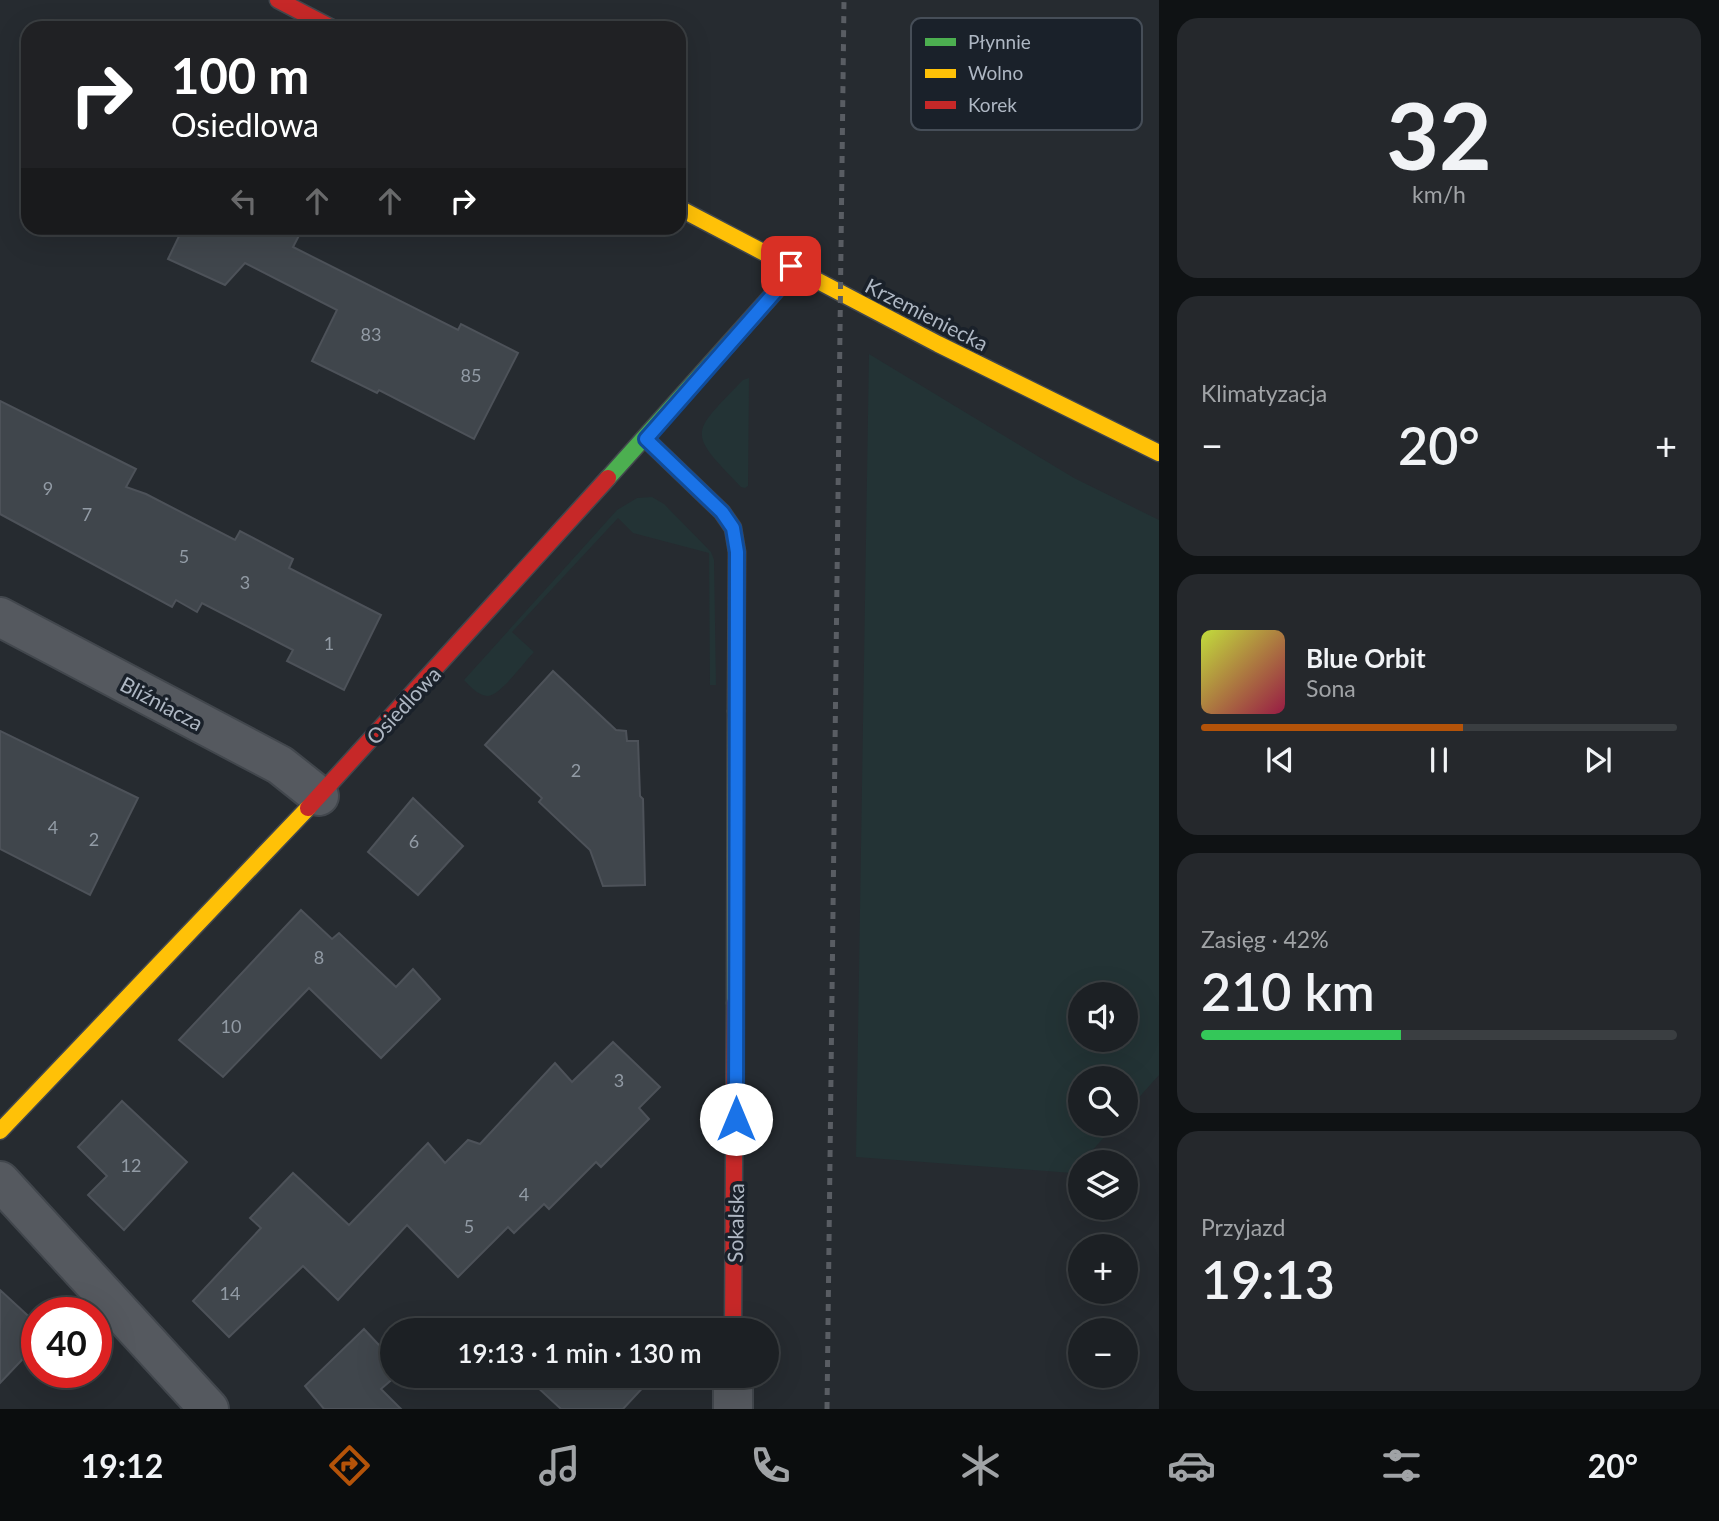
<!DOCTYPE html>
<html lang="pl">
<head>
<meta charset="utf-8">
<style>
	:root { --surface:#1c2024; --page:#25282c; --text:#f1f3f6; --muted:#a0a3a6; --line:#3a3e41; --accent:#b45309 }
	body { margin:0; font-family:Lato,sans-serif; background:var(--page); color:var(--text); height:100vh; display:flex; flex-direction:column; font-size:26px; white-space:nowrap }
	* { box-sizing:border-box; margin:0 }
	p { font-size:23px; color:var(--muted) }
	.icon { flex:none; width:38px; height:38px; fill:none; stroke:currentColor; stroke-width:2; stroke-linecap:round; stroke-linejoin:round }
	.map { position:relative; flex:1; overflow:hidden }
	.drawer { display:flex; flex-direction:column; gap:18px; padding:18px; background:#0f1214; width:560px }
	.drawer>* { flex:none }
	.guide { position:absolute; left:21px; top:21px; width:665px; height:214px; border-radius:21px; box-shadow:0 7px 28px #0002,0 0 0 2px var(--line); background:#202124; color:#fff; overflow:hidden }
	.tools { position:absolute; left:1068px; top:982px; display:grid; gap:14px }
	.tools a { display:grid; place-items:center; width:70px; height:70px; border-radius:50%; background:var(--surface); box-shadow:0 7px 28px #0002,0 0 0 2px var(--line); font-size:35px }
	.speed { position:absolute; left:21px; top:1297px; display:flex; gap:14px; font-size:35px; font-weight:700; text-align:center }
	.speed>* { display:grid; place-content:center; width:91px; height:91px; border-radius:50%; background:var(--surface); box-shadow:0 7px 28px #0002,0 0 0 2px var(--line); line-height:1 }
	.speed .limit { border:10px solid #d22; background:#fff; color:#111 }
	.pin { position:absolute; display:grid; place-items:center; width:60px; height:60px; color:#fff; margin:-30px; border-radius:14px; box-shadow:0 4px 10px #0006 }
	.me { position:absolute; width:77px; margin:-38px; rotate:0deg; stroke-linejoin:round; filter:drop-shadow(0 0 5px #0008) }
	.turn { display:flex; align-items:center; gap:24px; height:147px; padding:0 35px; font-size:32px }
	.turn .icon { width:91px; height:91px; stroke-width:2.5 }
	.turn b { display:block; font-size:49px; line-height:60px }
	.lanes { display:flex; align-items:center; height:66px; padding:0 35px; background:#0003; justify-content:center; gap:35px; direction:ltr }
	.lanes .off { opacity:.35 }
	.big { font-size:52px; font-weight:600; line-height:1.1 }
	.drawer .widget { flex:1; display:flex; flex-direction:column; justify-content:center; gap:10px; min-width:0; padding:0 24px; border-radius:21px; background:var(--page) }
	.drawer .dial { align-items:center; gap:0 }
	.dial b { font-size:91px; line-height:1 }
	.song { display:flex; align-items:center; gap:21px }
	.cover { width:84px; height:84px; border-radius:10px; background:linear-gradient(135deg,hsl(70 70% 55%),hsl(340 70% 35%)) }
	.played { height:7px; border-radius:4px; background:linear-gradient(90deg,var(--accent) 55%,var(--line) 55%) }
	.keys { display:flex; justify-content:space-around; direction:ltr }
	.heat { display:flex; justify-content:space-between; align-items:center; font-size:38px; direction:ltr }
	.charge { height:10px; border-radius:5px; background:linear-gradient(90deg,#34c759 42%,var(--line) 0) }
	.trip { position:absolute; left:380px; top:1318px; width:399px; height:70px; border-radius:35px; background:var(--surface); box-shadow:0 7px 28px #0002,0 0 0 2px var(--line); font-weight:600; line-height:70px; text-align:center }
	.menu { display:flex; height:112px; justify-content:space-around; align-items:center; background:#0b0d0e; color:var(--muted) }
	.menu .icon { width:49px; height:49px }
	.menu .current { color:var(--accent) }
	.menu b { font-size:32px; color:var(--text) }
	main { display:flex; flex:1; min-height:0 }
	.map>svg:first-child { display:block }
</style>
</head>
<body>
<main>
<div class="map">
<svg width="1159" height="1409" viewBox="0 0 1159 1409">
	<rect width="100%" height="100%" fill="#262b30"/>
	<path fill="#233335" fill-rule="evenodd" d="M869,354l205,124 85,42v555l-34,38v-35h-45v46h36l-44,49 -216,-16zM1080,994h45v46h-45z
		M749,378l-1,108 -3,2 -4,-1c-54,-56 -51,-52 2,-107z
		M652,497l12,7 47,48 3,8 2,125h-6l-1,-132 -76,-20 -15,-15 -106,114 22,20c-10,10 -33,43 -46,44 -10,0 -18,-10 -24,-16l153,-170 20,-12z"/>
	<path fill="#40464c" stroke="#4d5259" stroke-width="2" d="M176,228h127l-10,19 165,83 3,-6 57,29 -44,86 -95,-49 -2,3 -65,-32 25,-51 -92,-47 -20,22 -57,-26 14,-29z
		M0,401l136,68 -10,18 20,7 89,46 5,-9 53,28 -4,9 92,47 -37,75 -57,-29 6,-11 -91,-47 -5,9 -21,-12 -4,7 -172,-93z
		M553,671l63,59 10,1 1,10h11l2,55 3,3 2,86 -42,1 -13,-36 -51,-48 3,-4 -57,-53z
		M0,731l138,67 -48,97 -90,-46z
		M413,798l50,48 -45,49 -50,-43z
		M301,910l31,29 7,-6 57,54 17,-18 27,30 -59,59 -72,-70 -86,89 -44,-37z
		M613,1042l47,45 -21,21 10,11 -48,48 -5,-5 -47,47 -5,-5 -30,29 -6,-6 -50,50 -51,-52 -69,75 -35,-34 -74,71 -36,-36 68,-73 -11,-10 43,-45 56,52 79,-82 17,20 23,-23 12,4 75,-81 17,19z
		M122,1101l65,61 -63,68 -36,-35 19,-19 -29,-29z
		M0,1290l37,34v20l-37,39z
		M364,1329l28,30v17h4l-15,13 20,20h-77l-19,-23z
		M543,1376h101l6,4 -27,29h-62l-26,-24z"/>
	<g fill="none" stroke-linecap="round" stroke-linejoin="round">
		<defs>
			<path id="street" d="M0,617l280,148 39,31
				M0,1181l209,228
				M733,1409v-33"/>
			<path id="fast" d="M608,478l167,-186 16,-26"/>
			<path id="slow" d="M679,208l259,136 221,109
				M735,1003l1,-292
				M0,1131l308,-323"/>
			<path id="jam" d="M278,0l54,28
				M646,439l76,73 11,16 4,24 -1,159
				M308,808l300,-330
				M733,1330l2,-327"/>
		</defs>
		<use href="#street" stroke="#42474d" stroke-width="42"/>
		<use href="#fast" stroke="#42474d" stroke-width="19"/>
		<use href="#slow" stroke="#42474d" stroke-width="19"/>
		<use href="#jam" stroke="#42474d" stroke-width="19"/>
		<use href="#street" stroke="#55595f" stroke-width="38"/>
		<use href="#fast" stroke="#4caf50" stroke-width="16"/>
		<use href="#slow" stroke="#ffc107" stroke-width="16"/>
		<use href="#jam" stroke="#c62828" stroke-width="16"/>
		<path stroke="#595d63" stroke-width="5" stroke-dasharray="7 7" stroke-linecap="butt" d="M827,1409l17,-1409"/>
	</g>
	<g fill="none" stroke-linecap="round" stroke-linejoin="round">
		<defs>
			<path id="route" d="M736,1119l1,-567 -4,-24 -11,-16 -76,-73 129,-147 16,-26"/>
		</defs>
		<use href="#route" stroke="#114b97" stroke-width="18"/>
		<use href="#route" stroke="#1a73e8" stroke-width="12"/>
	</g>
	<g text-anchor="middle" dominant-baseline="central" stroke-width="7" stroke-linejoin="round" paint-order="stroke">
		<g font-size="18" fill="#929ba5">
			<text x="371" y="334">83</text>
			<text x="471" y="375">85</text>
			<text x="48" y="488">9</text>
			<text x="87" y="514">7</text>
			<text x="184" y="556">5</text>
			<text x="245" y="582">3</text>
			<text x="329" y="643">1</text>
			<text x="576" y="770">2</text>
			<text x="53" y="827">4</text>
			<text x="94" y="839">2</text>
			<text x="414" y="841">6</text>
			<text x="319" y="957">8</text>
			<text x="231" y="1026">10</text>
			<text x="619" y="1080">3</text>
			<text x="131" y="1165">12</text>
			<text x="524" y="1194">4</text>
			<text x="469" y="1226">5</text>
			<text x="230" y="1293">14</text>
		</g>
		<g font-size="21" fill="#aeb7c3" stroke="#1a212a">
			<text transform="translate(927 314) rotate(27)">Krzemieniecka</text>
			<text transform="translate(162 703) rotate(28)">Bliźniacza</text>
			<text transform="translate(403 705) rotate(-47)">Osiedlowa</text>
			<text transform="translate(735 1223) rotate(-89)">Sokalska</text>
		</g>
	</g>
	<rect x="911" y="18" width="231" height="112" rx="10" fill="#1a212a" stroke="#464e58" stroke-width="2"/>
	<rect x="925" y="38" width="31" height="8" fill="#4caf50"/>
	<rect x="925" y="69" width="31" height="9" fill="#ffc107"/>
	<rect x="925" y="101" width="31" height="8" fill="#c62828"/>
	<g font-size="19" fill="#aeb7c3">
		<text x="968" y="49">Płynnie</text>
		<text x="968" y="80">Wolno</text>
		<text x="968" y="112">Korek</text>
	</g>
</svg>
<div class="tools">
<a><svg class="icon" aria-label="sound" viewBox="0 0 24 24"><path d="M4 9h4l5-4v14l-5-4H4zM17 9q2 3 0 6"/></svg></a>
<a><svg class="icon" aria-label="search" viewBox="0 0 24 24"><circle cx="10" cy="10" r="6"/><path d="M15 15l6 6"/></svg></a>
<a><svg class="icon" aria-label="layers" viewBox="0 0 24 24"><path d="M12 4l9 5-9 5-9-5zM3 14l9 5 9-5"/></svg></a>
<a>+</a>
<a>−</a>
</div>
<div class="speed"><div class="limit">40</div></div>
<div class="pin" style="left:791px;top:266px;background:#d93025"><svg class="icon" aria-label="arrive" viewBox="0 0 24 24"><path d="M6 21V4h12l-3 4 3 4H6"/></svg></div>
<svg class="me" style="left:736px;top:1119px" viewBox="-20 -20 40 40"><circle r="19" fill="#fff"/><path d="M0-13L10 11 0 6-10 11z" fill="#1a73e8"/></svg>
<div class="trip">19:13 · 1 min · 130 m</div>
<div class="guide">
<div class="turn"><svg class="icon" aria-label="right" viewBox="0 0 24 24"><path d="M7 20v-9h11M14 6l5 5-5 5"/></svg><div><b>100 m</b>Osiedlowa</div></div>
<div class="lanes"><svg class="icon off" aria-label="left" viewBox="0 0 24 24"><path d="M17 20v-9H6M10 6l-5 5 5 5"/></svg><svg class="icon off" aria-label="ahead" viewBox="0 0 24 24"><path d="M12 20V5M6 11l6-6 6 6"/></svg><svg class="icon off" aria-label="ahead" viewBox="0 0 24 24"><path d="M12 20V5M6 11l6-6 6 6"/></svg><svg class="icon" aria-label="right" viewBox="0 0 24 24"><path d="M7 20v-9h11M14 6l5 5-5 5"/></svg></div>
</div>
</div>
<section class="drawer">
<div class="widget dial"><b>32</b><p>km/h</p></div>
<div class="widget"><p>Klimatyzacja</p>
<div class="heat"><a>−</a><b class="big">20°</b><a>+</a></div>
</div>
<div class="widget">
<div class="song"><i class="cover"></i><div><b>Blue Orbit</b><p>Sona</p></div></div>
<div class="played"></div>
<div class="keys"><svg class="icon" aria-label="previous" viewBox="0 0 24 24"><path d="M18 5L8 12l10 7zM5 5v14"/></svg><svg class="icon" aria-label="pause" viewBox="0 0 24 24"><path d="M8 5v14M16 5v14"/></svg><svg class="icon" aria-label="next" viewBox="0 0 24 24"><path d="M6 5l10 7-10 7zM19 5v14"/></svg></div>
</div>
<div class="widget"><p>Zasięg · 42%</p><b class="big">210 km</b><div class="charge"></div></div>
<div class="widget"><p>Przyjazd</p><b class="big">19:13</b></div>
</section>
</main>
<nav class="menu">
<b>19:12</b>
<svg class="icon current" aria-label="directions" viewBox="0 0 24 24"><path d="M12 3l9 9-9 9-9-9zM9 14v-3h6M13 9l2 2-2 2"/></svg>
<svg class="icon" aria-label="music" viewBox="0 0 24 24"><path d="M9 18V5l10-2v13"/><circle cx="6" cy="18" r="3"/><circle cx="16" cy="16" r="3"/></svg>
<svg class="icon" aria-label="phone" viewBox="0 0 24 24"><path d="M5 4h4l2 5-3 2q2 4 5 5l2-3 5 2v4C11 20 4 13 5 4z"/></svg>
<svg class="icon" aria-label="climate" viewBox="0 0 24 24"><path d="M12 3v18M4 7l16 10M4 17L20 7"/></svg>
<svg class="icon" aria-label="car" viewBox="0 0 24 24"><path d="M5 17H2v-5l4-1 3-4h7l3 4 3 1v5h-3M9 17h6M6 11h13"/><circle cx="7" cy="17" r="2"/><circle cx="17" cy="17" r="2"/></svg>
<svg class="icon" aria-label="filters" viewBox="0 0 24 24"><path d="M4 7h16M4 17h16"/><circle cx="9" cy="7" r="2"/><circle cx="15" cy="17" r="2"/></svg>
<b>20°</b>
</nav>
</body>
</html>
